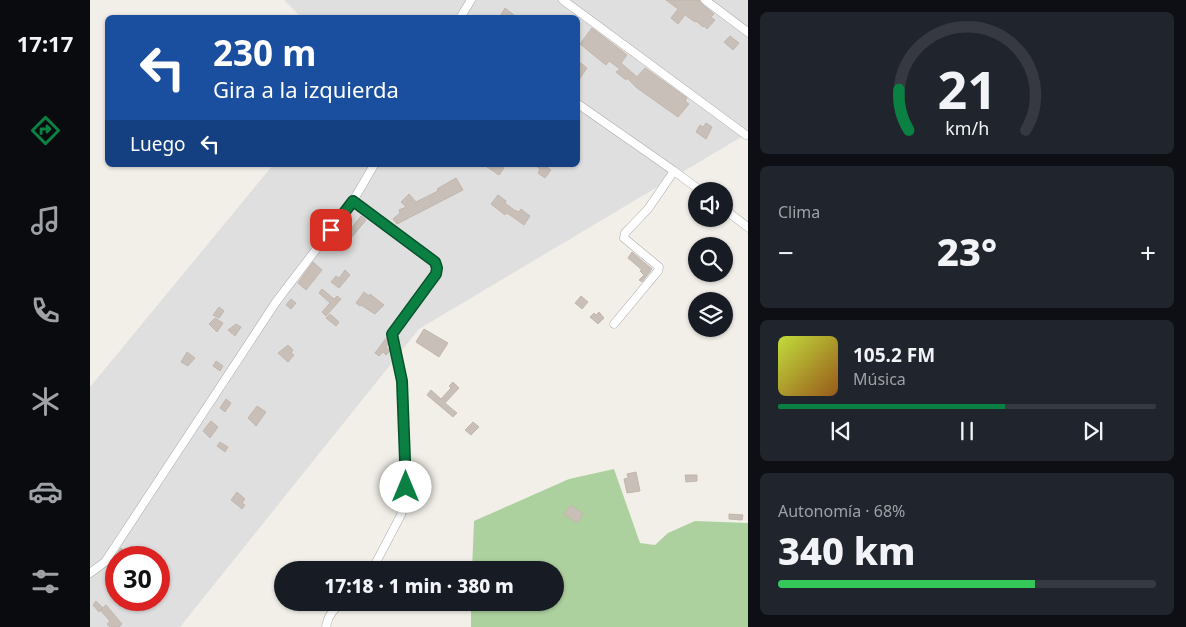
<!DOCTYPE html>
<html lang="es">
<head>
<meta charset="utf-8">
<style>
	:root { --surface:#171b24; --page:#20242c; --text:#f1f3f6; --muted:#9ea1a6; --line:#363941; --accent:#0b8043 }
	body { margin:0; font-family:"Noto Sans",sans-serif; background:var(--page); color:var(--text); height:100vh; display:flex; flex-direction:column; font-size:19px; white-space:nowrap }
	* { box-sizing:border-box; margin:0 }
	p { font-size:16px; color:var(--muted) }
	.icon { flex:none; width:28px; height:28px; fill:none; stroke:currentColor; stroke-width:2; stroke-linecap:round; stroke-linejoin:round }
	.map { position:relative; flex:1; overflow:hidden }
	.panel { display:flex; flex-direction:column; gap:12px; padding:12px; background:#0d0f14; width:438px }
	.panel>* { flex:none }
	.guide { position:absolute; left:15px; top:15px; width:475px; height:152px; border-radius:8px; box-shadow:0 1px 4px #0004; background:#1a4fa0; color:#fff; overflow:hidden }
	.tools { position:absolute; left:598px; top:182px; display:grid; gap:10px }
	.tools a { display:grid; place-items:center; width:45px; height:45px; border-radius:50%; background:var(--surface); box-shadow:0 1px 4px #0004; font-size:25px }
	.speed { position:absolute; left:15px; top:546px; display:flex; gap:10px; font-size:25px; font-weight:700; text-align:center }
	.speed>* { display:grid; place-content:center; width:65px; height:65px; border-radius:50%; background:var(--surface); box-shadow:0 1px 4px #0004; line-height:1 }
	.speed .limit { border:8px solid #d22; background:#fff; color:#111 }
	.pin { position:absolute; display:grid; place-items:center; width:42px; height:42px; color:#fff; margin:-21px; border-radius:10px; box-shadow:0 2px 8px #0006 }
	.me { position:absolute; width:55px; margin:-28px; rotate:0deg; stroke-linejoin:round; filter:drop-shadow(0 0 4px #0008) }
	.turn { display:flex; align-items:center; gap:18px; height:105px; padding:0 25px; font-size:22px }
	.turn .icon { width:65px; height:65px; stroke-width:2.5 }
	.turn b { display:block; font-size:35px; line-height:42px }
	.then { display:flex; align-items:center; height:48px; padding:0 25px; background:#0003; gap:10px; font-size:19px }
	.big { font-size:38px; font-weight:800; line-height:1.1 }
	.panel .tile { flex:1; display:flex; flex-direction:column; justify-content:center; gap:8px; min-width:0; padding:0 18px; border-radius:8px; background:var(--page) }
	.panel .dial { align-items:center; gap:0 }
	.dial svg { height:130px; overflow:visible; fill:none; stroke:var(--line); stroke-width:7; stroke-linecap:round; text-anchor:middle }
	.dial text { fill:var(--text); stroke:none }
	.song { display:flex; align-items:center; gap:15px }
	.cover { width:60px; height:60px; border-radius:8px; background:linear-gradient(135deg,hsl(70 70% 55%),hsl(30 70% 35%)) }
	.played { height:5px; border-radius:2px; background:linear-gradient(90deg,var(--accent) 60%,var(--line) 60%) }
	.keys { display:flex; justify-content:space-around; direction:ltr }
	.heat { display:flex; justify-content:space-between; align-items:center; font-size:28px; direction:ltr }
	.charge { height:8px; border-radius:4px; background:linear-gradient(90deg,#34c759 68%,var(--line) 0) }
	.trip { position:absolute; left:184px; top:561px; width:290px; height:50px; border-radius:25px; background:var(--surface); box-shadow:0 1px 4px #0004; font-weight:800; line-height:50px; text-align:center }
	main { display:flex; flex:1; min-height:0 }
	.tabs { display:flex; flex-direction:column; width:90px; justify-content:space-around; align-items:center; background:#090b0e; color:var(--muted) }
	.tabs .icon { width:35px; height:35px }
	.tabs .active { color:var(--accent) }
	.tabs b { font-size:22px; color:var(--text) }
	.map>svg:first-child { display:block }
</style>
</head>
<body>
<main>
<nav class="tabs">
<b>17:17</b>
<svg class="icon active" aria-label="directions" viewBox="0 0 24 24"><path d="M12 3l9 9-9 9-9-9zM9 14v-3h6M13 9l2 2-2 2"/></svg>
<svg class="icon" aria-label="music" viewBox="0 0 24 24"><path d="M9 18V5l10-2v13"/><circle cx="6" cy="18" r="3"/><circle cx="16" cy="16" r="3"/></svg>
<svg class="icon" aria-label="phone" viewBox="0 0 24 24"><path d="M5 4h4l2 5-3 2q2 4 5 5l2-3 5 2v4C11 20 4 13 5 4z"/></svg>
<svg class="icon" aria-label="climate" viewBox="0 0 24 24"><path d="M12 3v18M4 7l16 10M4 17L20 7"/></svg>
<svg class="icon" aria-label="car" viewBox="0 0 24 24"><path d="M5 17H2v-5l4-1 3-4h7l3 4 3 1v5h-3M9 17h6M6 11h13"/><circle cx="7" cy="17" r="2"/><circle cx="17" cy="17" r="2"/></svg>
<svg class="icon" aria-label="filters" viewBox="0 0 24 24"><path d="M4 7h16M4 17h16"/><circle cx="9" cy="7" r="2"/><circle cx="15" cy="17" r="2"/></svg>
</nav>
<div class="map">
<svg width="659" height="627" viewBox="0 0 659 627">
	<rect width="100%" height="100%" fill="#f2efe9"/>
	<path fill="#e0dfdf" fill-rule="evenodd" d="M194,0h464v133l-329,196 -239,298h-90v-240l183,-222h305v-147l-277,-1zM26,558h43v42h-43z"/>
	<path fill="#add19e" d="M524,469l26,74 15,2 13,-12 27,-12 53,2v104h-277v-24l84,-1v-32h-83l2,-49 95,-42z"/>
	<path fill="#c7bfb8" stroke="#c4b6ab" d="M576,0h33l3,4 12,10 -3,3 4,3 -8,9 -3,-3 -1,1 -7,-6 -1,1 -10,-7 -7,9 -7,-6 7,-9z
		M415,8l13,10h-19z
		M502,28l35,27 -6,8 16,14 8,-9 42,30 -2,3 4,3 -11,13 -41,-29 -10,-10 -1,2 -10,-8 4,-3 -11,-8 -3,4 -26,-21z
		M640,36l9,7 -6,7 -9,-8z
		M488,61l9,7 -9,13z
		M616,123l6,4 -6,12 -10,-7 4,-7 3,2z
		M394,165h16l4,3 -5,7z
		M445,165h9l7,5 -6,8 -7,-5 2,-4z
		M366,178l7,12 -66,34 -4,-5 7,-6 -1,-3 7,-3 -5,-5 8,-8 7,8 22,-11 -1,-2z
		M408,195l8,6 -1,2 9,7 5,2 2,-3 9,7 -6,9 -17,-12 -2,2 -14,-11z
		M271,216l5,4 -19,23 -4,-4z
		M542,252l20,17 -10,13 -3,-2 5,-5 -4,-4 2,-1 -14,-12z
		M223,262l9,8 -16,20 -8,-7z
		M255,270l5,5 -11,13 -8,-6 5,-6 3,2z
		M232,289l12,10 3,-3 4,3 -15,17 -4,-4 8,-9 -11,-10z
		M274,292l5,4 1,-2 14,11 -9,9 -14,-9 -1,1 -4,-3z
		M491,296l7,6 -6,7 -7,-6z
		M201,299l5,4 -5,6 -5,-4z
		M129,307l5,4 -5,7 -6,-3z
		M509,312l5,6 -6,6 -8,-7 4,-4 2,2z
		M240,314l9,8 -3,4 -10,-8z
		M125,318l8,5 -6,9 -8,-8z
		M146,324l5,3 -6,9 -7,-6z
		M334,329l24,14 -9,14 -23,-15z
		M297,337l1,7 -2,3 4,4 -4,4 -3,-3 -4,4 -4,-3z
		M198,345l5,5 -2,3 3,2 -6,7 -10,-9z
		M97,352l8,6 -7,8 -7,-4z
		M126,361l7,5 -3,5 -7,-5z
		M363,382l6,6 -14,15 12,10 -4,4 -26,-22 4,-5 10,9 10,-11 -2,-2z
		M136,399l5,4 -6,9 -5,-4z
		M167,406l9,6 -10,14 -8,-8z
		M121,421l7,6 -8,11 -7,-7z
		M383,422l6,5 -8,8 -6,-5z
		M130,442l8,5 -3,5 -8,-6z
		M546,472l4,19 -13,2 -3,-14 4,-1 -1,-4z
		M595,475h12v6l-11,1z
		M147,492l8,7 -3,4 3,2 -3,4 -11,-9z
		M481,505l12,9 -6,9 -13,-9z
		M639,514l14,1 -1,5 -13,-1z
		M31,548l10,10h-9l-4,-5z
		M6,601l7,7 -4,4 -6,-7z
		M16,605l16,19 -3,3h-9l-3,-3 3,-3 -10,-11z"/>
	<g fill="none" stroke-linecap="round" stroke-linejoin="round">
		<defs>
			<path id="minor" d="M473,0l183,135
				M615,0l44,33
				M370,18l11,-18
				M488,104l96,67 27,20
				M263,201l82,61 2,6 -1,6 -44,60 10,47 4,106 -5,28 -29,55
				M634,209l25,19
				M524,324l44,-53 1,-4 -35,-29 1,-5 23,-24 26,-38
				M0,573l15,-11 171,-260 77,-101 21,-36
				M236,627c2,-12 7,-17 17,-25"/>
		</defs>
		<use href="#minor" stroke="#a9a9a9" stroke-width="9"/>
		<use href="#minor" stroke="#fff" stroke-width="8"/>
	</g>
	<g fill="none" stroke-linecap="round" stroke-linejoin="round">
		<defs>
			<path id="route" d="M241,230l22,-29 82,61 2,6 -1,6 -44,60 10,47 4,106"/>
		</defs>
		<use href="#route" stroke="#07532c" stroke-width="12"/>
		<use href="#route" stroke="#0b8043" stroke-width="9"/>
	</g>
</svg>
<div class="tools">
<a><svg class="icon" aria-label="sound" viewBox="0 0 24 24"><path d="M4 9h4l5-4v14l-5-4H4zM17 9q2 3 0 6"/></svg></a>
<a><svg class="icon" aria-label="search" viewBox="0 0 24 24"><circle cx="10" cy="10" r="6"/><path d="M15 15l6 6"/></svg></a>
<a><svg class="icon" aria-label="layers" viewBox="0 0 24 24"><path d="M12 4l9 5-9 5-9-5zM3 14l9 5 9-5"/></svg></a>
</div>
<div class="speed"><div class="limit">30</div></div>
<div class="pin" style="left:241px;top:230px;background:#d93025"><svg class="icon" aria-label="arrive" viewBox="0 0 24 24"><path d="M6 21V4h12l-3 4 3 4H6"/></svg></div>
<svg class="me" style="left:316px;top:487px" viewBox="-20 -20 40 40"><circle r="19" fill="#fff"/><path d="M0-13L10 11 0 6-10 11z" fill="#0b8043"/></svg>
<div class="trip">17:18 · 1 min · 380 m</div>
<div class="guide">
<div class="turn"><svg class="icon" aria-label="left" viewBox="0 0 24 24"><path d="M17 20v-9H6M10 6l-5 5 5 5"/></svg><div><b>230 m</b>Gira a la izquierda</div></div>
<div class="then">Luego<svg class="icon" aria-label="left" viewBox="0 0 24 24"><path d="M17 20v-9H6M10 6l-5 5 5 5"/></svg></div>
</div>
</div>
<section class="panel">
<div class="tile dial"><svg viewBox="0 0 100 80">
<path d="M14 69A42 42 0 1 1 86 69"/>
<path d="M14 69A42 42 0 0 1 8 44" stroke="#0b8043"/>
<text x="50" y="56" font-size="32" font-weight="700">21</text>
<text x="50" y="72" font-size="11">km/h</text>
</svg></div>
<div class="tile"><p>Clima</p>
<div class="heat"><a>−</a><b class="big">23°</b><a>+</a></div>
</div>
<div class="tile">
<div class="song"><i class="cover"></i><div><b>105.2 FM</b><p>Música</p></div></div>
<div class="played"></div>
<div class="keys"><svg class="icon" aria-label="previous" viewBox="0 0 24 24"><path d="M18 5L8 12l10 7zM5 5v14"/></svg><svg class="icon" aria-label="pause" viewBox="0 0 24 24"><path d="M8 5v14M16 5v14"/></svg><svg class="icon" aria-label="next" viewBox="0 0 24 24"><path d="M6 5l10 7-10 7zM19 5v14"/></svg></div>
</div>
<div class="tile"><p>Autonomía · 68%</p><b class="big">340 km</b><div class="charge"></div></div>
</section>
</main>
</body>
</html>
